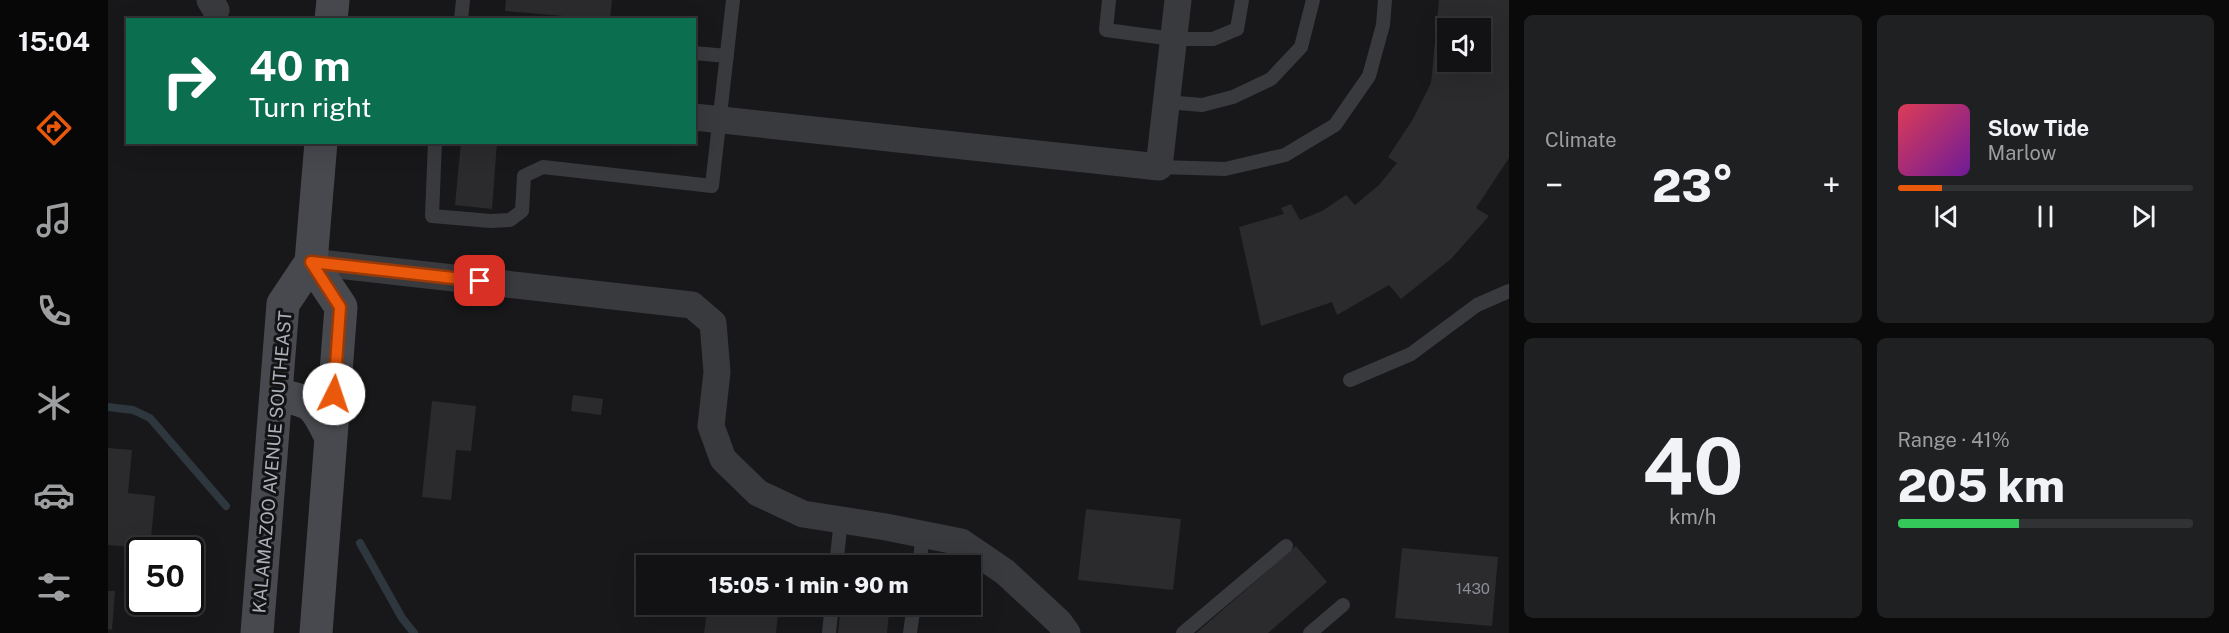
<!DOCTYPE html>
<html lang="en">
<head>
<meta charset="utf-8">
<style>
	:root { --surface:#121214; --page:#1f2022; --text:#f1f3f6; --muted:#9c9ea0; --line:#313234; --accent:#ea580c }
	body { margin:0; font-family:"Public Sans",sans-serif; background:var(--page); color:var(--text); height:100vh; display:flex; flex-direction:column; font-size:22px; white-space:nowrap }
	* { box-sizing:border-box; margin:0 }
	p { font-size:20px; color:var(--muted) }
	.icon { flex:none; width:33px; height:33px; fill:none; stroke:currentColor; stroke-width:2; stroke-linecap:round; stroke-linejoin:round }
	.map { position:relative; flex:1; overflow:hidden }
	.details { display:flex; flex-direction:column; gap:15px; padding:15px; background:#0a0a0b; width:720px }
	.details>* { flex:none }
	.top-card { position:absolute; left:18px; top:18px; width:570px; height:126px; border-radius:0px; box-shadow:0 6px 24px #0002,0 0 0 2px var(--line); background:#0b6e4f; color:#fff; overflow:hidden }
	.tools { position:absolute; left:1329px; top:18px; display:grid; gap:12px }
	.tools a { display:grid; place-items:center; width:54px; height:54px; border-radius:0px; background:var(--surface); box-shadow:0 6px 24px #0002,0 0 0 2px var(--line); font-size:30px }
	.speed { position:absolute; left:18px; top:537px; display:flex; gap:12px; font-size:30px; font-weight:700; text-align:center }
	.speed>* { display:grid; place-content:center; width:78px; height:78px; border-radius:50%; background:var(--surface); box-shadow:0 6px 24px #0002,0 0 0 2px var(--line); line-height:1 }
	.speed .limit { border:3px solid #111; border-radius:9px; background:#fff; color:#111 }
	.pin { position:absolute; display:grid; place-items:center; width:51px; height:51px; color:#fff; margin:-26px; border-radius:12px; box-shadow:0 3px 9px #0006 }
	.me { position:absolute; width:66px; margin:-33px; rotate:4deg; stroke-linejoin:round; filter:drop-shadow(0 0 4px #0008) }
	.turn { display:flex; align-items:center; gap:21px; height:126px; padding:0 24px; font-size:27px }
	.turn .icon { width:78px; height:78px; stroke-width:2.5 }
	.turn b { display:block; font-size:42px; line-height:51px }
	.big { font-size:45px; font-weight:800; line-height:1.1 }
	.details .tile { flex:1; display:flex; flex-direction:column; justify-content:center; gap:9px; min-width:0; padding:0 21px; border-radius:9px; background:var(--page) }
	.details .dial { align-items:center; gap:0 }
	.dial b { font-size:78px; line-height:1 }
	.song { display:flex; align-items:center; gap:18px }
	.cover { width:72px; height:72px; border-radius:9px; background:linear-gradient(135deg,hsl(350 70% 55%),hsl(280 70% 35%)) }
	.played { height:6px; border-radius:3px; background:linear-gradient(90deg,var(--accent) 15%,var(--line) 15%) }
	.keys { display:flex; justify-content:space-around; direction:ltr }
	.heat { display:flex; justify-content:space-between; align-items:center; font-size:33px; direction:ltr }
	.charge { height:9px; border-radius:4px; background:linear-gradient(90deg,#34c759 41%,var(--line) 0) }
	.details .tiles { flex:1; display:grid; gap:15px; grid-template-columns:repeat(2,1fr) }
	.trip { position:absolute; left:528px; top:555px; width:345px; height:60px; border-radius:0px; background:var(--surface); box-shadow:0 6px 24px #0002,0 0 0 2px var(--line); font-weight:800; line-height:60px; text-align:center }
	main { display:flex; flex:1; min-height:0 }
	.menu { display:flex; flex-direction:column; width:108px; justify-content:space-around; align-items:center; background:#070708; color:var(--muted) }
	.menu .icon { width:42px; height:42px }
	.menu .selected { color:var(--accent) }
	.menu b { font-size:27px; color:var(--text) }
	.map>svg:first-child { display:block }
</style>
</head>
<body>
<main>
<nav class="menu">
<b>15:04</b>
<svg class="icon selected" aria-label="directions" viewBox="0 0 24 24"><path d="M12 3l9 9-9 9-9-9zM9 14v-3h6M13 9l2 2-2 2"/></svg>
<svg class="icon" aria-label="music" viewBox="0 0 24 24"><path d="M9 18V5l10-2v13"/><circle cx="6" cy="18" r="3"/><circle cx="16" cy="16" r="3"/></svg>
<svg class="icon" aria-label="phone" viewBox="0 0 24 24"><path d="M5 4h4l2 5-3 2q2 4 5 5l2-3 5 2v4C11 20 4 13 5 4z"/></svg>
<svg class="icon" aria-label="climate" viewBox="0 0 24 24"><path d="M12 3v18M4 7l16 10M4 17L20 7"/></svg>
<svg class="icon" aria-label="car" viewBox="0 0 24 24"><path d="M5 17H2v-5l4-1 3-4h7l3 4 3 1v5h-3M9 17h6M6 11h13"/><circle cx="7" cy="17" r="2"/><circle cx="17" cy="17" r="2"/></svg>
<svg class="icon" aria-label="filters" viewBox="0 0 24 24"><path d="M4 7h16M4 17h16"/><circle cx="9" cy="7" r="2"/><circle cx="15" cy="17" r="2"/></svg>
</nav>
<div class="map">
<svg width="1401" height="633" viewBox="0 0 1401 633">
	<rect width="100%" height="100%" fill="#18181a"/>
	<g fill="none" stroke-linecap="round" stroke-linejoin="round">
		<path stroke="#2e373d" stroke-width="8" d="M0,407l25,3 17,8 76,88
			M252,543l42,75 12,15"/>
	</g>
	<path fill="#2b2b2e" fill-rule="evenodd" d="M398,0h106l-2,20 -105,-9z
		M1331,0h70v158l-33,50 13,8 -38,43 -50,40 -12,-14 -52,30 -5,-13 -71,24 -22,-99 45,-13 -3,-6 10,-4 9,16 22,-9 24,-16 9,10 24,-20 18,-22 -9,-6 25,-38 18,-36zM1340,28h32v34h-32z
		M353,142h36l-5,67 -37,-4z
		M465,395l30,4 -2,16 -30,-4z
		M324,401l44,5 -5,45 -15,-1 -5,50 -29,-3z
		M0,448l24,2 -4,43 27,3 -5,53 -42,-4z
		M978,509l95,10 -8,71 -95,-10z
		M1188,546l31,36 -59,51h-72z
		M1294,548l96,9 -6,69 -97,-8z
		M0,591h7l-3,39 -4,-1z
		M600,604h71l-3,29h-72z
		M733,604h49l-3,29h-49z"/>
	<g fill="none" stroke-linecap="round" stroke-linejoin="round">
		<path stroke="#393a3e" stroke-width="14" d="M1001,0l-3,30 67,9h40l24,-10 5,-29
			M353,20l2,-20
			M586,53l33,3
			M1058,102l36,3 31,-8 38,-18 30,-32 12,-47
			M327,142l-3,74 59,5 19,-1 12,-9 2,-35 19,-9 169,19 21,-186
			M1051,167l66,2 60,-14 50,-30 34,-49 14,-51 2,-25
			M1242,380l61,-26 66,-49 32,-14
			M728,566l5,-46
			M811,566l4,-32
			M721,633l3,-29
			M802,633l4,-29
			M1075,633l103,-87
			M1202,633l33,-28"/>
		<path stroke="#393a3e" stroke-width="27" d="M102,0l6,10
			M586,117l465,50 19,-167
			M203,262l381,43 21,18 4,49 -6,54 12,33 35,34 45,21 83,13 75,15 44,30 54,50 8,11"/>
		<path stroke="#47494e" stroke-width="33" d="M223,20l2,-20
			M203,262l30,45 -25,326
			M168,395c37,6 39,9 55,43
			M149,633l26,-329 28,-42 10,-120"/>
	</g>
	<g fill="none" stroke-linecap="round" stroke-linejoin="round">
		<defs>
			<path id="route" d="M226,394l6,-87 -29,-45 169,19"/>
		</defs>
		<use href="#route" stroke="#983908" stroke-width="15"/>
		<use href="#route" stroke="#ea580c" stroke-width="10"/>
	</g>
	<g text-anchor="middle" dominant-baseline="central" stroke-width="6" stroke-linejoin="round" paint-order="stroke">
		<g font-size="15" fill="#8a8e96">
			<text x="1365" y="588">1430</text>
		</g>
		<g font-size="18" fill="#abb0b9" stroke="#131315">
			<text transform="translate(164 462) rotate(-85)">KALAMAZOO AVENUE SOUTHEAST</text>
		</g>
	</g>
</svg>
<div class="tools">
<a><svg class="icon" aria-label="sound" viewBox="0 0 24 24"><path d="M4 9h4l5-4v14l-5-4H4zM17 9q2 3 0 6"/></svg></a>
</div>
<div class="speed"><div class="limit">50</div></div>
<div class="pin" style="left:372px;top:281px;background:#d93025"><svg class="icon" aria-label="arrive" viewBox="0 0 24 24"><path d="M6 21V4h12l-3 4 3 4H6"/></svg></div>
<svg class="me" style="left:226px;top:394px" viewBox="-20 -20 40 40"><circle r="19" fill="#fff"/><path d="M0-13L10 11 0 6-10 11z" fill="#ea580c"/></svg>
<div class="trip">15:05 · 1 min · 90 m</div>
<div class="top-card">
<div class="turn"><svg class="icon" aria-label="right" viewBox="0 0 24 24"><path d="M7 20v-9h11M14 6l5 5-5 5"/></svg><div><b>40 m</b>Turn right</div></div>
</div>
</div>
<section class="details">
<div class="tiles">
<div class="tile"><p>Climate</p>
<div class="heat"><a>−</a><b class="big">23°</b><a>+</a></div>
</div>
<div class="tile">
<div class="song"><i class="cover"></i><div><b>Slow Tide</b><p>Marlow</p></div></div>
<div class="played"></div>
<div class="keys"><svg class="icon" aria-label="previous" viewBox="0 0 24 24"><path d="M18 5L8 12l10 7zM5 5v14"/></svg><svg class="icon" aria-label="pause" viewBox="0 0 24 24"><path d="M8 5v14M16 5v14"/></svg><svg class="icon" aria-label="next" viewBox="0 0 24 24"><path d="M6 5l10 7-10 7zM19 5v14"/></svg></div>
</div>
<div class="tile dial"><b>40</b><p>km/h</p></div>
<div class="tile"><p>Range · 41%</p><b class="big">205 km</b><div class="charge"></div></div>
</div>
</section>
</main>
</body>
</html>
